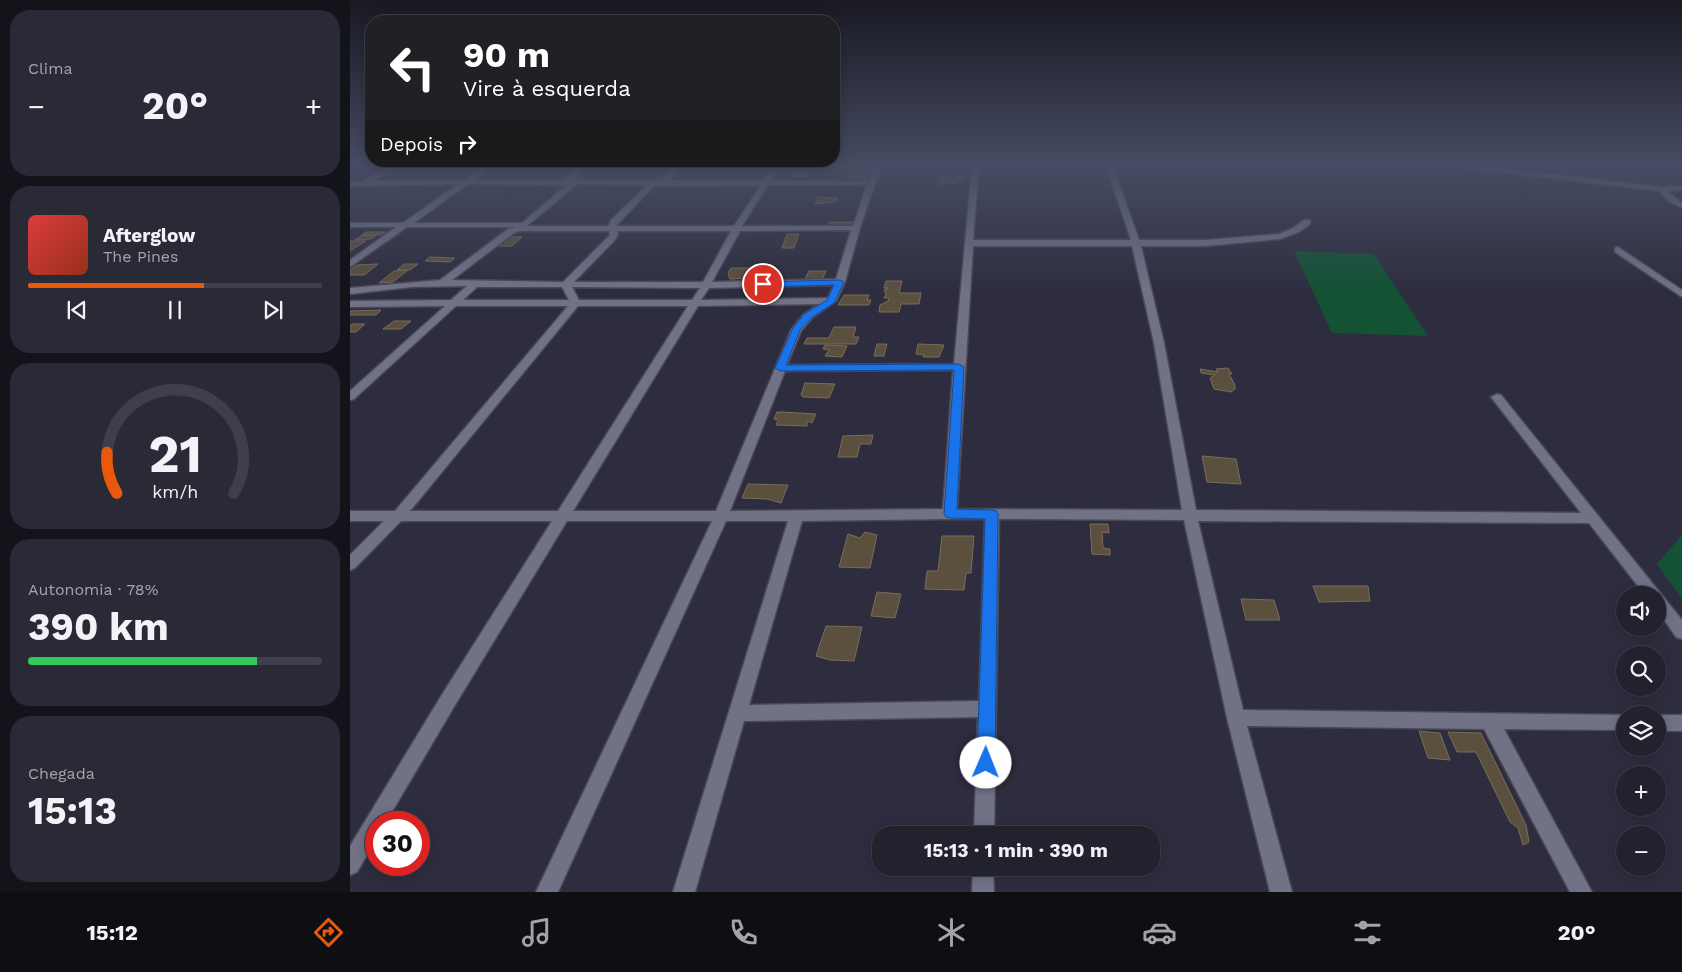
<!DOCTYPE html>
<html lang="pt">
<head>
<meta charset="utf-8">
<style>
	:root { --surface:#22222f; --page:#2a2a37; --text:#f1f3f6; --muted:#a2a4aa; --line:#3f3f4b; --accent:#ea580c }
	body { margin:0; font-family:"Work Sans",sans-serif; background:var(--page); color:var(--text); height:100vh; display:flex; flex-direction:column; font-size:19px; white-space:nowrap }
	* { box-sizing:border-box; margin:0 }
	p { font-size:16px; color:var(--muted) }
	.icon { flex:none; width:28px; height:28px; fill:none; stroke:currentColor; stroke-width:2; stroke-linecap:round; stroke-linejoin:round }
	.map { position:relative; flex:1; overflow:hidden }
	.sheet { display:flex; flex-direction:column; gap:10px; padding:10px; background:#13131a; width:350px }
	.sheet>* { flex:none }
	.top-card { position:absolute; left:15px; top:15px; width:475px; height:152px; border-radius:20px; box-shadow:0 2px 12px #0003,0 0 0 1px var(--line); background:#202124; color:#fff; overflow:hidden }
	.fabs { position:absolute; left:1266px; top:586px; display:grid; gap:10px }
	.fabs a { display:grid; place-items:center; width:50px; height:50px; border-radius:50%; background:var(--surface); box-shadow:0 2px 12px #0003,0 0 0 1px var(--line); font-size:25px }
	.speed { position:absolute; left:15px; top:811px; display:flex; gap:10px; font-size:25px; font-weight:700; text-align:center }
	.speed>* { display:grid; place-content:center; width:65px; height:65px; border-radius:50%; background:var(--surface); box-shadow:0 2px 12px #0003,0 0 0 1px var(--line); line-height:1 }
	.speed .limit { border:8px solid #d22; background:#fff; color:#111 }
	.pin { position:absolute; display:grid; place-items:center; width:42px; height:42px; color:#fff; margin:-21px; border:2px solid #fff; border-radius:50%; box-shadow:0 1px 5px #0007 }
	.me { position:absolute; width:55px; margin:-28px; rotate:1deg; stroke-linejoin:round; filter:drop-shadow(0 0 4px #0008) }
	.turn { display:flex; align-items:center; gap:18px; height:105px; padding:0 15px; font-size:22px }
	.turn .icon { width:65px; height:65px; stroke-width:2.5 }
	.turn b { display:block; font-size:35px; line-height:42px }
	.then { display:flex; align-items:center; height:48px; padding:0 15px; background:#0003; gap:10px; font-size:19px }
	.big { font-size:38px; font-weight:700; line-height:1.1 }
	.sheet .card { flex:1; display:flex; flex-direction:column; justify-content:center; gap:8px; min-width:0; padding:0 18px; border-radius:20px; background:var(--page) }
	.sheet .dial { align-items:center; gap:0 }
	.dial svg { height:130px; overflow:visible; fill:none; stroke:var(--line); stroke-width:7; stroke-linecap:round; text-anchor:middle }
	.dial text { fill:var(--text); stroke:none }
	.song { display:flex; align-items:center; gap:15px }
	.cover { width:60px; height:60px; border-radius:8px; background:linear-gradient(135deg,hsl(0 70% 55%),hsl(10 70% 35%)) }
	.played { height:5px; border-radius:2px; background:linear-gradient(90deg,var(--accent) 60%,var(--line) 60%) }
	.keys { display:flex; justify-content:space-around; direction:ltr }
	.heat { display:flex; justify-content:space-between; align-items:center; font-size:28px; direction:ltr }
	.charge { height:8px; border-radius:4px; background:linear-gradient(90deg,#34c759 78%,var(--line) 0) }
	.trip { position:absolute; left:522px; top:826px; width:288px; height:50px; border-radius:20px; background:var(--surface); box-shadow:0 2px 12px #0003,0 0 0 1px var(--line); font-weight:700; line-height:50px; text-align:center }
	.dock { display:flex; height:80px; justify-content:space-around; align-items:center; background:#0e0e13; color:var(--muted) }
	.dock .icon { width:35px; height:35px }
	.dock .active { color:var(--accent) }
	.dock b { font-size:22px; color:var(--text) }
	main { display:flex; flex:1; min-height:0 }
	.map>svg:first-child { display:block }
</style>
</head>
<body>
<main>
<section class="sheet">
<div class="card"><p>Clima</p>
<div class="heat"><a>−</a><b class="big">20°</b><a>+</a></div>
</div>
<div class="card">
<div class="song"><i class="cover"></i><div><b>Afterglow</b><p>The Pines</p></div></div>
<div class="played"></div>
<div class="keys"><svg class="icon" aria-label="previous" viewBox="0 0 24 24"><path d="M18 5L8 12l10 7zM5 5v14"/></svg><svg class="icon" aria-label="pause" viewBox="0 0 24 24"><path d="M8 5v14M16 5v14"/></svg><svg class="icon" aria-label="next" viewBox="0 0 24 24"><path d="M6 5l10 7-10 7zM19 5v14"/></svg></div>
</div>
<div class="card dial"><svg viewBox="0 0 100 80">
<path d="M14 69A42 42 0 1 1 86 69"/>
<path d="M14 69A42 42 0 0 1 8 44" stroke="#ea580c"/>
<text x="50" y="56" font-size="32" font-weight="700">21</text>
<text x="50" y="72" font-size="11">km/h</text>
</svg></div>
<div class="card"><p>Autonomia · 78%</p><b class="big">390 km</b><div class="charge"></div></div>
<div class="card"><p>Chegada</p><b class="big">15:13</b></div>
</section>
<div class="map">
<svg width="1332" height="892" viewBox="0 0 1332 892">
	<rect width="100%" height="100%" fill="#2e2d3f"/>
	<path fill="#135233" d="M944,251l80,3 54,82 -96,-3z
		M1332,535v64l-25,-35z"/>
	<path fill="#5b4f3d" stroke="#796d5a" d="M499,171h19l-2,6 2,2 -21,-2z
		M441,172h20l-4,4h-17l4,-2h-4z
		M592,176l20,1 -1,3h-4v3l-16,1 -2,-3z
		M468,197l20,1 -2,4 -21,2z
		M479,222h24l-1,4h-23z
		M16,232h19l-4,3h-19z
		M437,234h12l-5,14h-12z
		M12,235h15l-6,4 -16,1z
		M154,237h18l-10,9h-18z
		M0,241h16l-16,10z
		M80,257l25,1 -5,4 -25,-1z
		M28,264l-14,11h-14v-5l7,-5z
		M54,264h14l-8,6h-13z
		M381,268h26l-6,10 -21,1 -2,-6z
		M58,270l-15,12 -14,1 15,-12z
		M459,271h17l-4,9h-15l-2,-1z
		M536,281h16l-3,12h22l-2,11h-18l-2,8h-20l1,-7 8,-4 1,-3h-5l2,-4 -2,-4 4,-2h-4z
		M494,295h25l-2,5h4l-2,5h-31z
		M31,310l-5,5h-26v-4z
		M44,321h17l-10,8h-18z
		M2,324h13l-9,8h-6v-6z
		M484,327h22l-3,10h6l-3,7h-52l3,-6h22z
		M527,344h10l-3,12h-10z
		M568,344l26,1 -5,12h-16l1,-2 -8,-1z
		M475,345l22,1 -5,11 -17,-1 4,-6 -6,-1z
		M878,368l4,6h-3l6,11v4l-4,3 -17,-3 -4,-11 5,-3 -14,-2 -1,-4 18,3 -2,-3z
		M455,383l30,1 -6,14 -26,-1 -2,-2z
		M427,412h5l34,2 -4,9 -5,-2v5l-31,-1 2,-5 -4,-1z
		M523,435l-2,9h-11l-3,13h-19l5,-21z
		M852,456l34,3 5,25 -34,-2z
		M398,484l40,1 -7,18 -14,-4 -25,-1z
		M740,524h18l1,9 -7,-1 1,16 7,1v6l-18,-1z
		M515,532l12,3 -7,33 -31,-1 9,-33 12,4z
		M592,536h32l-3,37h-5l-2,17 -39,-1 2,-18h11z
		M963,586h55l2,15 -51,1z
		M527,592l24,2 -6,24 -24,-2z
		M891,599l33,1 6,20h-34z
		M476,626l36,1 -8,34 -24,-1 -14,-4z
		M1069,731l21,2 10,27 -22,-2z
		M1098,732l33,1 45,92 3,17 -6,3 -5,-17 -8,-6 -34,-70h-19z"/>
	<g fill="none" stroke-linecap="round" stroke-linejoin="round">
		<defs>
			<path id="minor" d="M39,166h9l-26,15 93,-1 20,-14h8l-19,14h90l16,-14h7l-14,14h88l14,-14h7l-12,14 94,1 10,-15h6l-9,15h98l6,-15h6l-21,62 -15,54 -9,19 -24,17 -11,13 -14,34 167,-1 18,-198h7l-6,74h158l-25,-74h7l26,74h67l73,-6 14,-6 11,-8h6v4l-11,8 -19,7 -74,7h-65l23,97 32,167 385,3 -90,-116 6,-3 4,1 181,225v19l-6,-2 -18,-26v-16h-13l-56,-72 -391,-2 45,189 386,5h-4v15l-121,-1 88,163h-22l-86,-163 -237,-3 45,166h-22l-43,-174 -43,-198 -185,-1 -5,316h-20l4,-118 -234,4 -49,171h-22l115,-371h-62l-168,371h-22l176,-371h-145l-112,184 -69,117h-10v18l-19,32 -7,3v-29l93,-153 109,-172h-151l-46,47 -5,2v-15l34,-34h-34v-10h45l173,-205h-112l-102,93 -4,1v-9l95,-85 -95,1v-6l101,-1 16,-14 -55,1 -62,7v-6l90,-8 68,-51 7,-2h-108l-57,40v-7l46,-33h-46v-4h53l55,-39 -108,2v-4h13zM118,184l97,1 3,-1 -46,39h-108zM227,184l70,1 -36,35 -3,6h-81zM305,185l7,1 99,-1 -27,41h-118zM418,185h99l-14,41h-111zM501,230l-15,49 -124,3 28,-51zM169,231h90l1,4 -47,47 -111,-2 62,-47zM267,231h114l-28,51h-129l40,-41 4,-6zM623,246h159l22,97 28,167 -225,-1zM484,285l-6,13 -127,2 8,-12zM127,287h85l7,13h-106zM222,287l128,1 -8,12h-113zM469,304l-15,10 -13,16 -75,181h-143l125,-205zM228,306h110l-130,205h-148zM603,370l-10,139 -213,2 55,-140zM600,519h35l-6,182 -230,4 53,-184z
				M1110,166h21l180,21 21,-1v4l-15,1 15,12v5l-14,-7 -9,-10 -195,-23z
				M1268,247l64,43v7l-67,-45v-4z
				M1307,715h25v16h-24z
				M623,868h20l1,24h-22z"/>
		</defs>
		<use href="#minor" stroke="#494857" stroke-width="3"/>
		<use href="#minor" fill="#727287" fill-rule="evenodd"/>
	</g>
	<linearGradient id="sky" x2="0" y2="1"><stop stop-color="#191923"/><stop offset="0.57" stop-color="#464c63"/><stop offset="1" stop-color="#464c63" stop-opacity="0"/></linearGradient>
	<rect width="1332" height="291" fill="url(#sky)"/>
	<path fill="#1a73e8" stroke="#114b97" d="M490,280l4,2 -10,21 -23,15 -11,12 -14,35 173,-1 5,3 -7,142 35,1 4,1 2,3 -3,249 -3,6 -6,3 -6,-3 -3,-6 8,-244 -35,-1 -4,-1 -2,-3 10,-144 -174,1 -5,-3 18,-40 11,-14 23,-14 7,-15 -71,2 -4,-3 1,-2z"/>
</svg>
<div class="fabs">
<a><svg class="icon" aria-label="sound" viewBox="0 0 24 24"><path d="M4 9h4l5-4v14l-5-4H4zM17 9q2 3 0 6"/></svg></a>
<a><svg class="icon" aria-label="search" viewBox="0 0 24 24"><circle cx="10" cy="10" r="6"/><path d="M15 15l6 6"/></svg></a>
<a><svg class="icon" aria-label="layers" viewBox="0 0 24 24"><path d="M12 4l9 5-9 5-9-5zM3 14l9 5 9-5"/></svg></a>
<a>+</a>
<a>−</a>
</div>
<div class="speed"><div class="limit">30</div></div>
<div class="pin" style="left:413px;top:284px;background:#d93025"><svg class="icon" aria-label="arrive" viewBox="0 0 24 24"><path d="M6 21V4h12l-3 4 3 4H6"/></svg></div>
<svg class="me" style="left:636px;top:763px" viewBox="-20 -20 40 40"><circle r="19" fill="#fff"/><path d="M0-13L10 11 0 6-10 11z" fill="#1a73e8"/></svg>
<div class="trip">15:13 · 1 min · 390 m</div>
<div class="top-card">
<div class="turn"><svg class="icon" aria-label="left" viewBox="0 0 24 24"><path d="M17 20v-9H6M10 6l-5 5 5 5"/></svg><div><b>90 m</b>Vire à esquerda</div></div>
<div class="then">Depois<svg class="icon" aria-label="right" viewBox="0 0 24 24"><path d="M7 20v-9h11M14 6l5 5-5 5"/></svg></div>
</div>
</div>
</main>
<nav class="dock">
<b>15:12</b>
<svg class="icon active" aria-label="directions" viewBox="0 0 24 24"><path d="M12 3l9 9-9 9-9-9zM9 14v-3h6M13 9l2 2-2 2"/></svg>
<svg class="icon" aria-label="music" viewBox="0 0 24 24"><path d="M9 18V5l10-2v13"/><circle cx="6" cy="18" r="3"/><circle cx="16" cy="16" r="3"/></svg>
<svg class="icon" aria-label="phone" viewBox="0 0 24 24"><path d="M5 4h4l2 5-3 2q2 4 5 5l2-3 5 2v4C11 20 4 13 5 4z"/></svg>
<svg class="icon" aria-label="climate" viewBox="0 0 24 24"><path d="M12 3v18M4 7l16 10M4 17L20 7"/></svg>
<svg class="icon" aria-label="car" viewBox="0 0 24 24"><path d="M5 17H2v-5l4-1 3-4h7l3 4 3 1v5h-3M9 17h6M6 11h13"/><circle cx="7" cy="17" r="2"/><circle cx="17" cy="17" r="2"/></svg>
<svg class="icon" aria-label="filters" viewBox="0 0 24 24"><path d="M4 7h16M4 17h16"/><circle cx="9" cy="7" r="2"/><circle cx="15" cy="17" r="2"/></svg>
<b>20°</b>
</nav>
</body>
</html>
